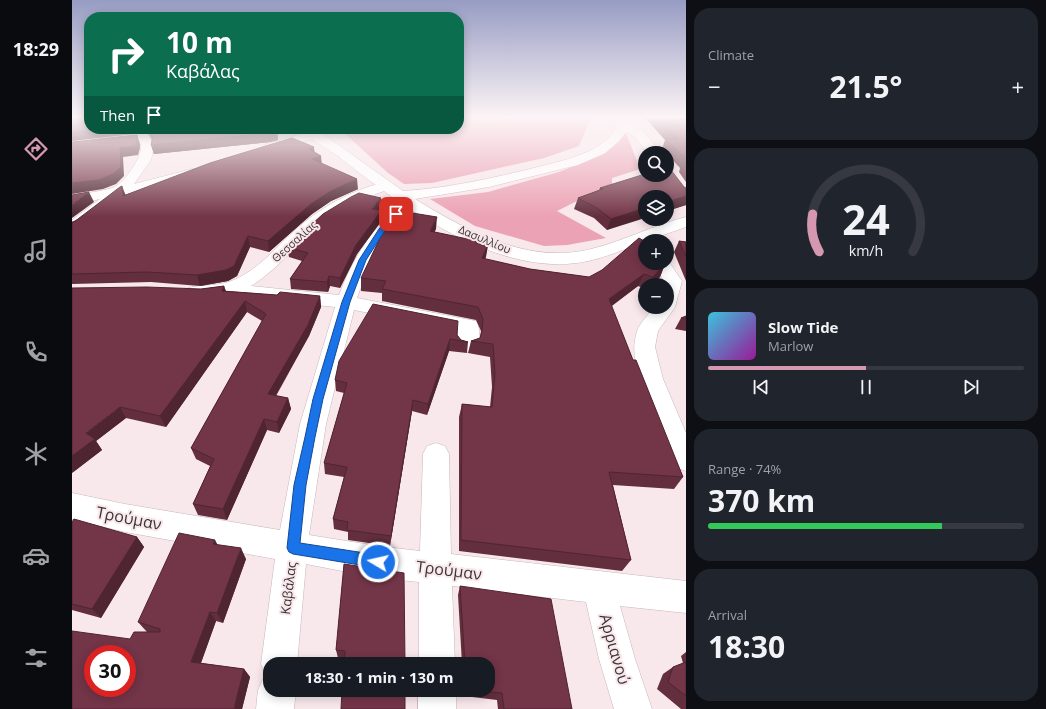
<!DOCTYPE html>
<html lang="en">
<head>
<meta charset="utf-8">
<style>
	:root { --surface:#171b24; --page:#20242c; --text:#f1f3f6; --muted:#9ea1a6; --line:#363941; --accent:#d697b1 }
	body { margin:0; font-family:"Open Sans",sans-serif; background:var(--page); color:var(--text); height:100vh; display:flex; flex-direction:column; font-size:15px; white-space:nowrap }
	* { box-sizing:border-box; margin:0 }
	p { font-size:13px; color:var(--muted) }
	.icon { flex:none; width:22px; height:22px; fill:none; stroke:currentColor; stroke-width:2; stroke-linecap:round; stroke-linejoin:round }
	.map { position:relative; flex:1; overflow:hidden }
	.side { display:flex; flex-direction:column; gap:8px; padding:8px; background:#0d0f14; width:360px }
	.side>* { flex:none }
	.hud { position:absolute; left:12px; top:12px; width:380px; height:122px; border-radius:16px; box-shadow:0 2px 10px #0003; background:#0b6e4f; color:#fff; overflow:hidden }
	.controls { position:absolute; left:566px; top:146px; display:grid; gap:8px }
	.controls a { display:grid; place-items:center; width:36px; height:36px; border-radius:50%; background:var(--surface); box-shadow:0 2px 10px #0003; font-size:20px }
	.speed { position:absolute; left:12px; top:645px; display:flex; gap:8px; font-size:20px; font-weight:700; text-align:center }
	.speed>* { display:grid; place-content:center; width:52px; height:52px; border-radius:50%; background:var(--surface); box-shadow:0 2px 10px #0003; line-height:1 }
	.speed .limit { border:6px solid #d22; background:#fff; color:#111 }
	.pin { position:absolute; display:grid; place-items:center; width:34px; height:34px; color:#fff; margin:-17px; border-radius:8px; box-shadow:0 2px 6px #0006 }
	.me { position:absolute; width:44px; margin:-22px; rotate:279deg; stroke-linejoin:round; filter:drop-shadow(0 0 3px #0008) }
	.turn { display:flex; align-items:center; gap:14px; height:84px; padding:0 16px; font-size:18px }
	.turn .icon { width:52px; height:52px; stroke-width:2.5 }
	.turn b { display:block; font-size:28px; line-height:34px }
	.then { display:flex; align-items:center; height:38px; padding:0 16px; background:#0003; gap:8px; font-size:15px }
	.big { font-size:30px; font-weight:700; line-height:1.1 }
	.side .tile { flex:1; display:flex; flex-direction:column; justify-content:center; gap:6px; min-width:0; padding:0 14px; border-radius:16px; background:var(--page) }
	.side .dial { align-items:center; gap:0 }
	.dial svg { height:104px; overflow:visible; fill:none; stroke:var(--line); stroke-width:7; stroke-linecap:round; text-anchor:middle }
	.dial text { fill:var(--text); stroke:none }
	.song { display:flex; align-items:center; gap:12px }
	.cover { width:48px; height:48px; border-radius:6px; background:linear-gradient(135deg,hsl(190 70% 55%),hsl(300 70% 35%)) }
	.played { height:4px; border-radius:2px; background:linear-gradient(90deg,var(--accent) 50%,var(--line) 50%) }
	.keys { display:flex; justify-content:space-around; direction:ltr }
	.heat { display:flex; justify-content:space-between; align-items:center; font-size:22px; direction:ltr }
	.charge { height:6px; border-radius:3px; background:linear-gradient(90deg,#34c759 74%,var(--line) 0) }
	.trip { position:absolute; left:191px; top:657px; width:232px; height:40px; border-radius:16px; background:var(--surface); box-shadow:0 2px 10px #0003; font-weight:700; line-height:40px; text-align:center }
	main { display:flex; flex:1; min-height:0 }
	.dock { display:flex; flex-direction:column; width:72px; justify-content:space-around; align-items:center; background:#090b0e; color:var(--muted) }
	.dock .icon { width:28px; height:28px }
	.dock .on { color:var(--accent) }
	.dock b { font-size:18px; color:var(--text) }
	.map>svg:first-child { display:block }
</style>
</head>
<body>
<main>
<nav class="dock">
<b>18:29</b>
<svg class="icon on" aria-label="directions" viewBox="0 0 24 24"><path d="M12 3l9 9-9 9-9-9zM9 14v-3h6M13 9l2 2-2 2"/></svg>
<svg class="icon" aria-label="music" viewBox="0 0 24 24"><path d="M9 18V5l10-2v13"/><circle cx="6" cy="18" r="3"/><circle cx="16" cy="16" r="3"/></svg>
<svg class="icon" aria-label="phone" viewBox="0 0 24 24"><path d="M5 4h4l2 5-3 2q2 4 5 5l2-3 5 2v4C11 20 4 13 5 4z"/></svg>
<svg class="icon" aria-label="climate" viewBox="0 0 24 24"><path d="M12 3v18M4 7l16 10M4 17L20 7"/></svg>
<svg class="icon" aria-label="car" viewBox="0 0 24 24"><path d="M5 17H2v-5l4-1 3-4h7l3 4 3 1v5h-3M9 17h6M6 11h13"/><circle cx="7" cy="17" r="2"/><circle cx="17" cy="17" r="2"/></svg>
<svg class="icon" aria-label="filters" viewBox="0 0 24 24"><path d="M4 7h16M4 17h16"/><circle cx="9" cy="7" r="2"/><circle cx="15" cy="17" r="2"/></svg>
</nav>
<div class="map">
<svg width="614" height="709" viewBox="0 0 614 709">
	<rect width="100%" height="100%" fill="#f8e7eb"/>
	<path fill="#eba2b4" d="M387,118h132l-12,28 -35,12 -112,25 -28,1 -16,-11 -48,-44h119z
		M554,133l14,36 -28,9v10l-25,8 -30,15 49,27 -39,7 -23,1 -69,-20 -45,-27 58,-7 71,-20 43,-17z"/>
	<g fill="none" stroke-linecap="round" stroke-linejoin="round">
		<defs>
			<path id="street" d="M61,129h12l9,17 -3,14 -17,24 58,-15 5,1 2,3 -2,3 -74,19 -45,36 -6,2v-13l28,-21 -28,6v-10c13,-2 27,-3 40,-7 12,-4 31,-31 29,-44z
				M243,130l6,4 -2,3 -51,15 -6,-4 2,-3z
				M313,182l5,1 2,3 -2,3c-29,10 -54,22 -77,42 -21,19 -38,40 -62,55l88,9c14,-38 35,-69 66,-96h10l3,3c-9,12 -21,20 -30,32 -14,19 -23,42 -31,64l119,23c5,8 4,21 0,29l-8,2 -8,-2 -3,-5 1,-14 -104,-21 -28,114 -17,111 69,11 42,5 3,-97 4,-8 9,-3 9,3 4,8 2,100 235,27v32l-66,-7 15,53 17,50h-38l-15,-50 -13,-57 -134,-16 3,78h-36v-82l-41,-4 -72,-14 -9,100h-27v26h26l-2,19h-38l2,-19 6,-13 2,-1 -5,-12 14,-105 -150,-27 -53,-13v-26l53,11 155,26 20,-106 35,-117 -108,-12 -23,3 -16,-2 -3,-4 3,-4c16,-4 32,-1 48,-9 22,-10 39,-30 56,-46 27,-25 57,-42 93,-51z
				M595,259l15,22 -7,26 -17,24 -3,16 8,32 23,54v38l-9,-3c-16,-31 -51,-99 -41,-133 2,-11 12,-20 19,-28h12v-22h-5l2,-4 -11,-18h14z
				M346,690h38v19h-38z"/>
			<path id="secondary" d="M542,118h10l3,4 16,9 18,22h-13l-13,-16 -9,-5 -8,10 -13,11 -27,12 -89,22 -74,12c52,32 114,66 176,50 33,-8 63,-24 95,-32v10c-13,5 -27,9 -40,14 -24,9 -52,22 -80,23 -81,4 -168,-60 -228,-108 -9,-6 -31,-19 -36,-27h14l87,62c46,-3 90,-13 135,-24 16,-4 33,-8 49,-15 12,-5 24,-14 30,-25z"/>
		</defs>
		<use href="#street" stroke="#c7b7bb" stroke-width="1"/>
		<use href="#secondary" stroke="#c7b7bb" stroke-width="1"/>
		<use href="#street" fill="#fff" fill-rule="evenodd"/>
		<use href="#secondary" fill="#fff" fill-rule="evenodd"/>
	</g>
	<path fill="#632e3e" d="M573,118h41v64l-7,-10 1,-4 -13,-14v-1h-1l-4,-4 3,-9z
		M74,129h127l4,2 1,9 -8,2 -116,12 -3,-9 1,-5z
		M242,147v5l7,4v7l37,26 -27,12 -19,13 -43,38 -19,-5 -13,29 -9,5 -28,5 -49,-4 -79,2v-62l54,-27z
		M612,187l2,1v17l-19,6v-14l-60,33 -13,-12 -20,-9 4,-11 21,-8 1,-2z
		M309,207l-2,3h3v10l-25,34 -17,34 -10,-2 -2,6 -37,-3 -1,-10 12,-18 -13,-4 -2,-10z
		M364,229l-2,3 54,13 -3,14 45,10 59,8 76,-13 -5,13 -9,8h-6v4l-7,-3 -27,20 22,54 50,117 -9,12 -61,-4 18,75 -9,11 -163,-20v-134l3,-13 28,3 2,-20 -2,-30 -22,-4 3,-12 9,-3 1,-7 -5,-11 -94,-19v-8l-21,-2v-13z
		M607,241l7,1v39l-12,-29z
		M595,247l3,2 -3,7z
		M152,286l2,5 51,4 43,1 1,11 -12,29 -33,60 12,2 3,11 -12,24 -12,-3 -40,90 -29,-5 -5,-11 17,-38 -14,-7 -5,-11 71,-127 -15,-9 -81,115 -40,-9 -30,23 6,9 -30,23 129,-184z
		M614,316v15l-11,-2 6,-11z
		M385,335l4,5 7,2 -1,11 -18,-2 -22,64 -15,-4 -22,135 -42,-6v-8l-14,-3 -1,-10 11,-42 -19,-3 -1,-11 20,-70 -8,-2 -1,-11z
		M0,522l65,15 7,10 -43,71 -29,-8z
		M146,545l28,14 -23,64 -7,-2 -15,42 43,6 6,8 -8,32 -112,-70 17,-7 -9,-10z
		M272,564l61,100 -67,-6 -2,-8z
		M388,586l112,123h-74l-1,-9 -33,-4 -1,-6h25v-26h-26l-4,-69z
		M614,652v57h-5l-24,-20 6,-15 10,-7 10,-4 -2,-7z"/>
	<path fill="#502532" d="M24,129h37l1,5 -62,7v-9z
		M205,131l1,9 -8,2 -116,12 -3,-9z
		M65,135l3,9v4l-2,7 -15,2 1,19 -8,8 -13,5 -31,5v-11z
		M242,147l1,9 -6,-7z
		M249,156l1,9 -10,-6z
		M285,179l1,10 -27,12 -19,13 -43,38 -1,-11 43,-37 20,-13z
		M50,186l4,10h-3z
		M17,192l5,10 -22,16v-13z
		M614,196v9l-19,6v-9z
		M309,198v9l-9,11v-9z
		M573,208v10l-38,12 4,-11z
		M310,210v10l-25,34 -17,34v-10l16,-33z
		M365,217l-1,12 -7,14 1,-12z
		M176,236l2,11 -13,29 -9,5 -28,5 -3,-11z
		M416,245l-2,12 -6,13 2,-12z
		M593,264l-5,13 -9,8h-2l4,-8z
		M572,274l-6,12 -34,26 5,-13z
		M257,276l1,10 -2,6 -1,-10z
		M152,286l3,11 -5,-6z
		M248,296l1,11 -12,29 -39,69 -2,-11z
		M173,301l2,11 -81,115 -6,-11z
		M378,339l-1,12 -22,64 1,-11z
		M216,398l3,11 -12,24 -2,-11z
		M341,400l-1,11 -22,135 1,-10z
		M48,407l6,11 -30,23 6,9 -30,23v-17l14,-23z
		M192,419l3,11 -40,90 -4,-11z
		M65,537l7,10 -43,71 -9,-9z
		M143,540l6,11 -8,-7z
		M169,548l5,11 -23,64 -6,-10z
		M138,612l6,9 -18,50 -7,-9z
		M172,669l6,8 -8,32h-8z"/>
	<path fill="#733548" stroke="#502532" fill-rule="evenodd" d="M0,118h17v11h7l-24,3z
		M584,118h30v41l-20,-20h12z
		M76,129h125l4,2 -8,2 -118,12 2,-9z
		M65,135v4l-2,7 -15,2 1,19 -8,7 -14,6 -27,3v-41z
		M220,138l22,9 -5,2 12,7 -9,3 45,20 -26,12 -20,13 -43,37 -20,-5 -14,30 -8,4 -29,5 -50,-3 -75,2v-52h2l46,-35 2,-1 1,10 87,-33z
		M614,161v5l-3,-4z
		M596,166l16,21 2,1v8l-19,6v-5h-22v11l-34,11 -14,-11 -19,-10 25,-9 -3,-1 45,-14v1h22v-8z
		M17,192l-17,13v-10z
		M287,193l22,5 -9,11 10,1 -26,35 -16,33 -11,-2 -2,6 -37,-3 18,-26 -21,-6 36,-33 28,-17z
		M328,211l37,6 -7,14 47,10 -1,2 12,2 -6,13 48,11 59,8 13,-7 37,-32 5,3h1v22h20v1l-12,13 -9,-3 -35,25 24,61h3l47,117 -74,-5 22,88 -170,-20 1,-136 30,3 3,-33 -2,-30 -22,-3 9,-3 2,-7 1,-12 -5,-12 -96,-18 4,-8 -25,-3 19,-40z
		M580,235l7,6h-8z
		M607,241l7,1v15z
		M152,286l-2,5 55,4 3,-3 40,4 -12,29 -40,69 20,4 -11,24 -13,-3 -41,90 -30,-5 21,-45 -23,-11 75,-134 -21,-13 -85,115 -40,-9 -34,26 9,6 -23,17v-168l75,-1 54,2z
		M301,304l85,17 -1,14 4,5 7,2 -18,-3 -22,65 -15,-4 -22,136 -44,-6 1,-8 -15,-3 14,-52 -23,-4 23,-80 -12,-3 4,-19z
		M614,316v3l-5,-1z
		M2,519l63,18 -45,72 -20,-5v-82z
		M107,533l36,7 -2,4 28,4 -24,65 -7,-1 -19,50 53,7 -10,40h-162v-78l58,8 4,-7h26v-3l-22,-7zM21,654h34v34h-34z
		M272,564l60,9 1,91h-61l1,-13 -9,-1z
		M388,586l91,13 21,110h-68l-2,-16 -28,-3h14v-26h-23z
		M614,662v34l-18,-14 5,-15z
		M270,690h63v19h-64z"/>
	<linearGradient id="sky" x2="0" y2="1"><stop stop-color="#979cc3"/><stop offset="0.54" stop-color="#fcf4f6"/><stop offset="1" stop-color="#fcf4f6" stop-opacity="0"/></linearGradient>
	<rect width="614" height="217" fill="url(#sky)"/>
	<path fill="#1a73e8" stroke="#114b97" d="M321,213l6,1 -15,18 -18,28 -16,42 -27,97 -8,38 -9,48 -6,58 78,12 4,2 2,5 -2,4 -4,2 -85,-14 -4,-2 -2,-4 7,-63 11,-48 8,-38 29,-97 17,-42 20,-31z"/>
	<g text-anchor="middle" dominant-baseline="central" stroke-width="4" stroke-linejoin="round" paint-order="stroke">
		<g font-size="11" fill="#3c3537" stroke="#f8e7eb">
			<text transform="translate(413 239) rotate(23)">Δασυλλίου</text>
			<text transform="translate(222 241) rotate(-42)">Θεσσαλίας</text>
		</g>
		<g font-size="13" fill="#3c3537" stroke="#f8e7eb">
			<text transform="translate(216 588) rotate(-83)">Καβάλας</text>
		</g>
		<g font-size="16" fill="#3c3537" stroke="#f8e7eb">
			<text transform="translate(57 518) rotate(11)">Τρούμαν</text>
			<text transform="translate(377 570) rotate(7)">Τρούμαν</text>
			<text transform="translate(543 649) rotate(74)">Αρριανού</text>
		</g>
	</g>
</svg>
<div class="controls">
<a><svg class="icon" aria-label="search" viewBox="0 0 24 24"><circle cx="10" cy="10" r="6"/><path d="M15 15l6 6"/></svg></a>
<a><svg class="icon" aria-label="layers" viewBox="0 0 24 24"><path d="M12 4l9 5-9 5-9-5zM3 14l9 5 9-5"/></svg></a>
<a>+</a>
<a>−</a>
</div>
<div class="speed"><div class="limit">30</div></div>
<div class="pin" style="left:324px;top:214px;background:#d93025"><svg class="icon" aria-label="arrive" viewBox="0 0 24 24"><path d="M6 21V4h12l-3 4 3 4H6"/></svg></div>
<svg class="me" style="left:306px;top:562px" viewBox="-20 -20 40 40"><circle r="17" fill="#1a73e8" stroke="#fff" stroke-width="3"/><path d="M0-11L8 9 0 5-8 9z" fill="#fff"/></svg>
<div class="trip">18:30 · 1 min · 130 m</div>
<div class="hud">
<div class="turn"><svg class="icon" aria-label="right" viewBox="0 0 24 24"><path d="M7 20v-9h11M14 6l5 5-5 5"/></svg><div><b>10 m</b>Καβάλας</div></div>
<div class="then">Then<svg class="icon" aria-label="arrive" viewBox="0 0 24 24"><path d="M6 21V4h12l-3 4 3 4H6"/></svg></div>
</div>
</div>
<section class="side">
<div class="tile"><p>Climate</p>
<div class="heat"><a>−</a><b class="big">21.5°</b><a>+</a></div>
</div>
<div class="tile dial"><svg viewBox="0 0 100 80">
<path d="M14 69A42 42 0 1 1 86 69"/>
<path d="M14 69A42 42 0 0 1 9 40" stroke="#d697b1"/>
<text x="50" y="56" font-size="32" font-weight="700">24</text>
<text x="50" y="72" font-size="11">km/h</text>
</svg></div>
<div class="tile">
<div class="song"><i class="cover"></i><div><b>Slow Tide</b><p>Marlow</p></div></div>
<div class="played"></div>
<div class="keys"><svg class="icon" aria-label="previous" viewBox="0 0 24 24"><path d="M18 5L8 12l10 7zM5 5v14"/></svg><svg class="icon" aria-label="pause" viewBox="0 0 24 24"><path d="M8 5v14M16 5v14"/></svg><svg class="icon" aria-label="next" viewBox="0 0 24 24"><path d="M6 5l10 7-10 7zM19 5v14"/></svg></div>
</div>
<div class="tile"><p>Range · 74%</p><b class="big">370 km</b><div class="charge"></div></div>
<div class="tile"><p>Arrival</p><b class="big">18:30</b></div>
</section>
</main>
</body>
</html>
